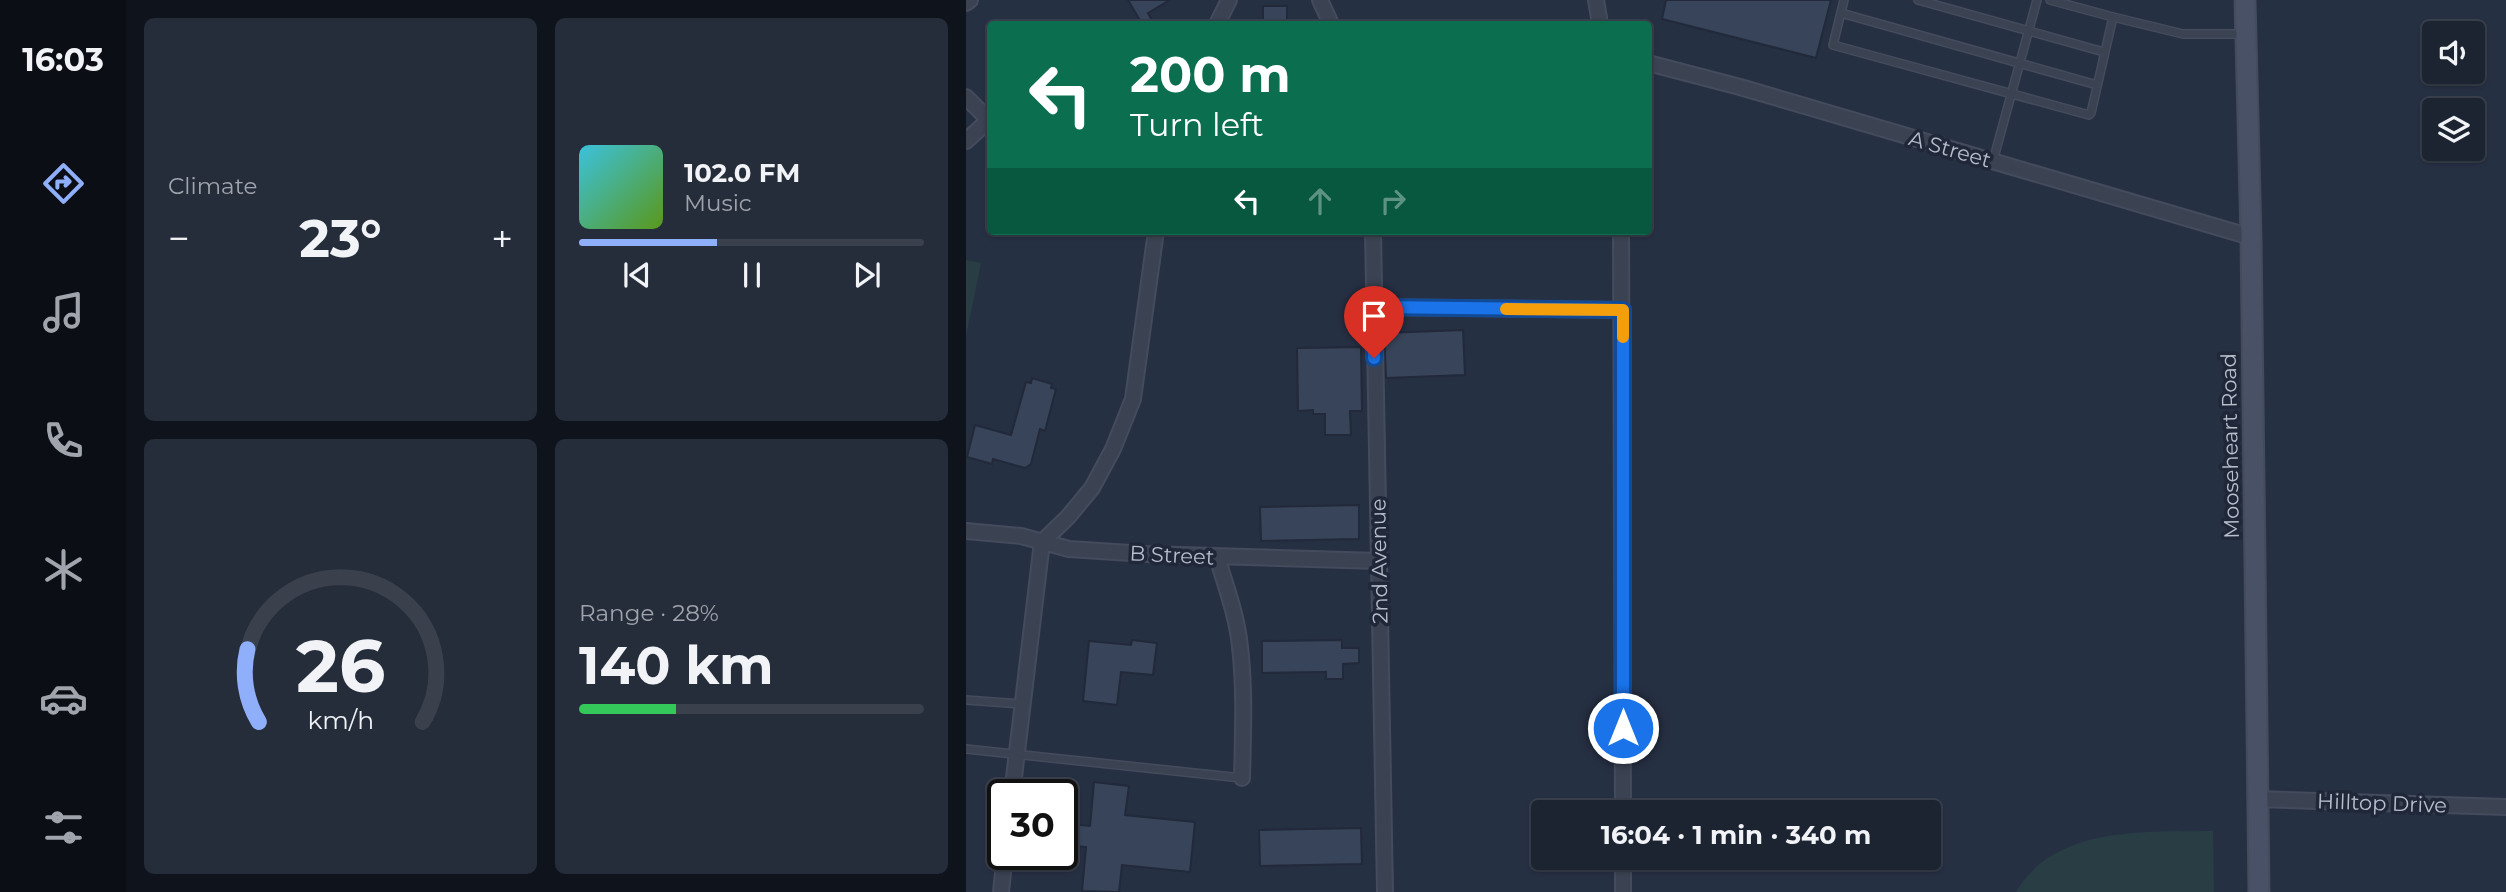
<!DOCTYPE html>
<html lang="en">
<head>
<meta charset="utf-8">
<style>
	:root { --surface:#1c2432; --page:#252c3a; --text:#f1f3f6; --muted:#a0a4ac; --line:#3a414d; --accent:#90affa }
	body { margin:0; font-family:Montserrat,sans-serif; background:var(--page); color:var(--text); height:100vh; display:flex; flex-direction:column; font-size:26px; white-space:nowrap }
	* { box-sizing:border-box; margin:0 }
	p { font-size:23px; color:var(--muted) }
	.icon { flex:none; width:38px; height:38px; fill:none; stroke:currentColor; stroke-width:2; stroke-linecap:round; stroke-linejoin:round }
	.map { position:relative; flex:1; overflow:hidden }
	.details { display:flex; flex-direction:column; gap:18px; padding:18px; background:#0f141c; width:840px }
	.details>* { flex:none }
	.guide { position:absolute; left:21px; top:21px; width:665px; height:214px; border-radius:7px; box-shadow:0 2px 5px #0004,0 0 0 2px var(--line); background:#0b6e4f; color:#fff; overflow:hidden }
	.buttons { position:absolute; left:1456px; top:21px; display:grid; gap:14px }
	.buttons a { display:grid; place-items:center; width:63px; height:63px; border-radius:7px; background:var(--surface); box-shadow:0 2px 5px #0004,0 0 0 2px var(--line); font-size:35px }
	.speed { position:absolute; left:21px; top:779px; display:flex; gap:14px; font-size:35px; font-weight:700; text-align:center }
	.speed>* { display:grid; place-content:center; width:91px; height:91px; border-radius:50%; background:var(--surface); box-shadow:0 2px 5px #0004,0 0 0 2px var(--line); line-height:1 }
	.speed .limit { border:4px solid #111; border-radius:10px; background:#fff; color:#111 }
	.pin { position:absolute; display:grid; place-items:center; width:60px; height:60px; color:#fff; margin:-72px -30px; border-radius:50% 50% 50% 0; rotate:-45deg; box-shadow:0 0 7px #0007 }
	.pin .icon { rotate:45deg }
	.me { position:absolute; width:77px; margin:-38px; rotate:0deg; stroke-linejoin:round; filter:drop-shadow(0 0 5px #0008) }
	.turn { display:flex; align-items:center; gap:24px; height:147px; padding:0 28px; font-size:32px }
	.turn .icon { width:91px; height:91px; stroke-width:2.5 }
	.turn b { display:block; font-size:49px; line-height:60px }
	.lanes { display:flex; align-items:center; height:66px; padding:0 28px; background:#0003; justify-content:center; gap:35px; direction:ltr }
	.lanes .off { opacity:.35 }
	.big { font-size:52px; font-weight:700; line-height:1.1 }
	.details .card { flex:1; display:flex; flex-direction:column; justify-content:center; gap:10px; min-width:0; padding:0 24px; border-radius:10px; background:var(--page) }
	.details .dial { align-items:center; gap:0 }
	.dial svg { height:182px; overflow:visible; fill:none; stroke:var(--line); stroke-width:7; stroke-linecap:round; text-anchor:middle }
	.dial text { fill:var(--text); stroke:none }
	.song { display:flex; align-items:center; gap:21px }
	.cover { width:84px; height:84px; border-radius:10px; background:linear-gradient(135deg,hsl(190 70% 55%),hsl(90 70% 35%)) }
	.played { height:7px; border-radius:4px; background:linear-gradient(90deg,var(--accent) 40%,var(--line) 40%) }
	.keys { display:flex; justify-content:space-around; direction:ltr }
	.heat { display:flex; justify-content:space-between; align-items:center; font-size:38px; direction:ltr }
	.charge { height:10px; border-radius:5px; background:linear-gradient(90deg,#34c759 28%,var(--line) 0) }
	.details .tiles { flex:1; display:grid; gap:18px; grid-template-columns:repeat(2,1fr) }
	.trip { position:absolute; left:565px; top:800px; width:410px; height:70px; border-radius:7px; background:var(--surface); box-shadow:0 2px 5px #0004,0 0 0 2px var(--line); font-weight:700; line-height:70px; text-align:center }
	main { display:flex; flex:1; min-height:0 }
	.dock { display:flex; flex-direction:column; width:126px; justify-content:space-around; align-items:center; background:#0b0e14; color:var(--muted) }
	.dock .icon { width:49px; height:49px }
	.dock .active { color:var(--accent) }
	.dock b { font-size:32px; color:var(--text) }
	.map>svg:first-child { display:block }
</style>
</head>
<body>
<main>
<nav class="dock">
<b>16:03</b>
<svg class="icon active" aria-label="directions" viewBox="0 0 24 24"><path d="M12 3l9 9-9 9-9-9zM9 14v-3h6M13 9l2 2-2 2"/></svg>
<svg class="icon" aria-label="music" viewBox="0 0 24 24"><path d="M9 18V5l10-2v13"/><circle cx="6" cy="18" r="3"/><circle cx="16" cy="16" r="3"/></svg>
<svg class="icon" aria-label="phone" viewBox="0 0 24 24"><path d="M5 4h4l2 5-3 2q2 4 5 5l2-3 5 2v4C11 20 4 13 5 4z"/></svg>
<svg class="icon" aria-label="climate" viewBox="0 0 24 24"><path d="M12 3v18M4 7l16 10M4 17L20 7"/></svg>
<svg class="icon" aria-label="car" viewBox="0 0 24 24"><path d="M5 17H2v-5l4-1 3-4h7l3 4 3 1v5h-3M9 17h6M6 11h13"/><circle cx="7" cy="17" r="2"/><circle cx="17" cy="17" r="2"/></svg>
<svg class="icon" aria-label="filters" viewBox="0 0 24 24"><path d="M4 7h16M4 17h16"/><circle cx="9" cy="7" r="2"/><circle cx="15" cy="17" r="2"/></svg>
</nav>
<section class="details">
<div class="tiles">
<div class="card"><p>Climate</p>
<div class="heat"><a>−</a><b class="big">23°</b><a>+</a></div>
</div>
<div class="card">
<div class="song"><i class="cover"></i><div><b>102.0 FM</b><p>Music</p></div></div>
<div class="played"></div>
<div class="keys"><svg class="icon" aria-label="previous" viewBox="0 0 24 24"><path d="M18 5L8 12l10 7zM5 5v14"/></svg><svg class="icon" aria-label="pause" viewBox="0 0 24 24"><path d="M8 5v14M16 5v14"/></svg><svg class="icon" aria-label="next" viewBox="0 0 24 24"><path d="M6 5l10 7-10 7zM19 5v14"/></svg></div>
</div>
<div class="card dial"><svg viewBox="0 0 100 80">
<path d="M14 69A42 42 0 1 1 86 69"/>
<path d="M14 69A42 42 0 0 1 9 37" stroke="#90affa"/>
<text x="50" y="56" font-size="32" font-weight="700">26</text>
<text x="50" y="72" font-size="11">km/h</text>
</svg></div>
<div class="card"><p>Range · 28%</p><b class="big">140 km</b><div class="charge"></div></div>
</div>
</section>
<div class="map">
<svg width="1540" height="892" viewBox="0 0 1540 892">
	<rect width="100%" height="100%" fill="#263043"/>
	<path fill="#283e44" d="M0,260l15,3 -15,73z
		M1247,831l1,61h-198c39,-67 131,-60 197,-61z"/>
	<path fill="#384459" stroke="#21293a" stroke-width="2" d="M162,0h42l-22,13 6,11h-12z
		M700,0h165l-15,58 -154,-39z
		M297,6h24v18h-24z
		M497,330l2,45 -79,3 -2,-45z
		M395,347l1,64h-12l1,24h-26v-21h-12v-4l-15,1 -1,-63z
		M66,378l20,6 -1,4 5,1 -11,42 -5,-2 -9,35 -6,4 -32,-9 -1,5 -25,-7 8,-32 36,10 15,-53 5,1z
		M393,505v34l-98,2 -1,-34z
		M166,640l25,3 -4,32 -32,-3 -4,33 -34,-4 6,-60 42,4z
		M376,640v8h17v15l-16,1v15h-17v-7l-64,1v-32z
		M128,782l35,4 -4,29 70,7 -5,50 -68,-7 -3,27 -37,-1 4,-44 -24,-3v-21l28,3z
		M395,828l1,36 -102,2 -1,-36z"/>
	<g fill="none" stroke-linecap="round" stroke-linejoin="round">
		<defs>
			<path id="lane" d="M878,0l-11,45 256,70 2,-2 22,-96 70,17h62
				M952,0l186,52
				M1084,0l63,17
				M875,13l256,72
				M1027,161l44,-161
				M0,700l56,4
				M0,749l276,29"/>
			<path id="street" d="M354,0l11,24
				M630,0l4,24
				M0,3l4,-3
				M251,24l12,-24
				M682,63l92,24 511,150
				M0,97l24,24
				M0,141l23,-21
				M407,231l12,661
				M655,231l2,581
				M407,307l250,3
				M0,531l55,5 48,13 77,5 233,7
				M251,557c9,30 20,59 23,90 5,43 3,88 2,131
				M46,794l30,-252 26,-25 24,-29 21,-39 20,-50 23,-168
				M1291,799l249,8
				M35,892l4,-38
				M657,892v-34"/>
			<path id="secondary" d="M1279,0l6,237 8,655"/>
		</defs>
		<use href="#lane" stroke="#444b5c" stroke-width="10"/>
		<use href="#street" stroke="#444b5c" stroke-width="18"/>
		<use href="#secondary" stroke="#444b5c" stroke-width="23"/>
		<use href="#lane" stroke="#3b4353" stroke-width="7"/>
		<use href="#street" stroke="#3b4353" stroke-width="14"/>
		<use href="#secondary" stroke="#495166" stroke-width="19"/>
	</g>
	<g fill="none" stroke-linecap="round" stroke-linejoin="round">
		<defs>
			<path id="route" d="M408,358l-1,-51 250,3v418"/>
		</defs>
		<use href="#route" stroke="#114b97" stroke-width="18"/>
		<use href="#route" stroke="#1a73e8" stroke-width="12"/>
		<path stroke="#f59e0b" stroke-width="12" d="M540,309l117,1v27"/>
	</g>
	<g text-anchor="middle" dominant-baseline="central" stroke-width="7" stroke-linejoin="round" paint-order="stroke">
		<g font-size="21" fill="#b8becc" stroke="#1f2738">
			<text transform="translate(984 149) rotate(16)">A Street</text>
			<text transform="translate(1264 446) rotate(-91)">Mooseheart Road</text>
			<text transform="translate(206 555) rotate(3)">B Street</text>
			<text transform="translate(413 561) rotate(-91)">2nd Avenue</text>
			<text transform="translate(1416 803) rotate(2)">Hilltop Drive</text>
		</g>
	</g>
</svg>
<div class="buttons">
<a><svg class="icon" aria-label="sound" viewBox="0 0 24 24"><path d="M4 9h4l5-4v14l-5-4H4zM17 9q2 3 0 6"/></svg></a>
<a><svg class="icon" aria-label="layers" viewBox="0 0 24 24"><path d="M12 4l9 5-9 5-9-5zM3 14l9 5 9-5"/></svg></a>
</div>
<div class="speed"><div class="limit">30</div></div>
<div class="pin" style="left:408px;top:358px;background:#d93025"><svg class="icon" aria-label="arrive" viewBox="0 0 24 24"><path d="M6 21V4h12l-3 4 3 4H6"/></svg></div>
<svg class="me" style="left:657px;top:728px" viewBox="-20 -20 40 40"><circle r="17" fill="#1a73e8" stroke="#fff" stroke-width="3"/><path d="M0-11L8 9 0 5-8 9z" fill="#fff"/></svg>
<div class="trip">16:04 · 1 min · 340 m</div>
<div class="guide">
<div class="turn"><svg class="icon" aria-label="left" viewBox="0 0 24 24"><path d="M17 20v-9H6M10 6l-5 5 5 5"/></svg><div><b>200 m</b>Turn left</div></div>
<div class="lanes"><svg class="icon" aria-label="left" viewBox="0 0 24 24"><path d="M17 20v-9H6M10 6l-5 5 5 5"/></svg><svg class="icon off" aria-label="ahead" viewBox="0 0 24 24"><path d="M12 20V5M6 11l6-6 6 6"/></svg><svg class="icon off" aria-label="right" viewBox="0 0 24 24"><path d="M7 20v-9h11M14 6l5 5-5 5"/></svg></div>
</div>
</div>
</main>
</body>
</html>
